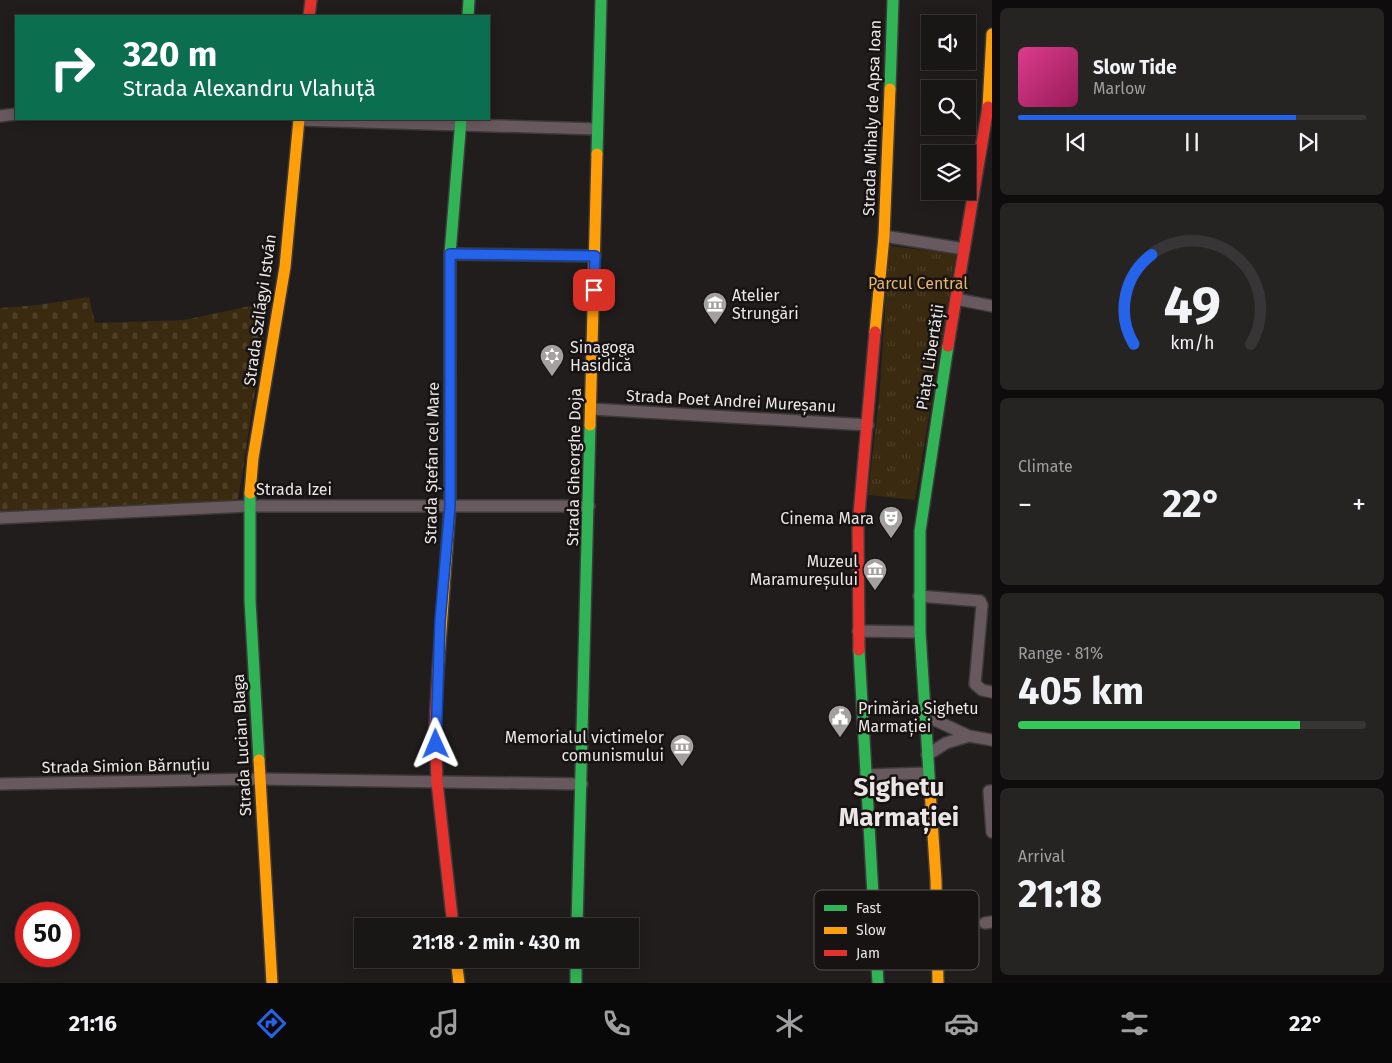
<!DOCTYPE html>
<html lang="en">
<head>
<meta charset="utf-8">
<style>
	:root { --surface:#191616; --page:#262323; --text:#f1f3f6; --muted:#9f9fa1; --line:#373535; --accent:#2563eb }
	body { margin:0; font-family:"Fira Sans",sans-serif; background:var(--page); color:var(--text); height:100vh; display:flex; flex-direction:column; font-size:19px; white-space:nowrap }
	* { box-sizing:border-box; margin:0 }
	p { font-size:16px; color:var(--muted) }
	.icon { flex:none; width:28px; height:28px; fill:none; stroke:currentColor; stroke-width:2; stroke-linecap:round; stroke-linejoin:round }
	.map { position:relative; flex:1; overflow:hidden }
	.sheet { display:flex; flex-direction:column; gap:8px; padding:8px; background:#0e0c0c; width:400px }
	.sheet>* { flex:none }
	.top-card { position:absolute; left:15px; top:15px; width:475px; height:105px; border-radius:0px; box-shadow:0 2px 12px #0003,0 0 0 1px var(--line); background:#0b6e4f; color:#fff; overflow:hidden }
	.fabs { position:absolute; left:921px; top:15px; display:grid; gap:10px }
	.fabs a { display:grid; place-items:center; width:55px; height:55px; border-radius:0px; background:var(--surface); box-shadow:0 2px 12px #0003,0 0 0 1px var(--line); font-size:25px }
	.speed { position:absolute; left:15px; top:902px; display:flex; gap:10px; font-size:25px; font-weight:700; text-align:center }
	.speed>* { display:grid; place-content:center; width:65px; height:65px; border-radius:50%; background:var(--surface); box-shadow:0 2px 12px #0003,0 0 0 1px var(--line); line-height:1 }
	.speed .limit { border:8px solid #d22; background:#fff; color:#111 }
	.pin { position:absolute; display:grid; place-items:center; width:42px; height:42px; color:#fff; margin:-21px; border-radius:10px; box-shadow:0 2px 8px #0006 }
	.me { position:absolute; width:55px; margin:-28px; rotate:359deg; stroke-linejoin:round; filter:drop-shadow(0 0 4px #0008) }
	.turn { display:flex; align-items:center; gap:18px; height:105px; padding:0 25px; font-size:22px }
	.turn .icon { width:65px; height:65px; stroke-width:2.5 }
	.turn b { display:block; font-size:35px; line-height:42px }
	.big { font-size:38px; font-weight:700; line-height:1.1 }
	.sheet .tile { flex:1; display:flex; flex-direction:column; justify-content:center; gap:8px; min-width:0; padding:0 18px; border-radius:8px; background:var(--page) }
	.sheet .dial { align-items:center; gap:0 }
	.dial svg { height:130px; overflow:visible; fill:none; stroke:var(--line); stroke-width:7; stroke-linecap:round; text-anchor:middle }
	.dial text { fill:var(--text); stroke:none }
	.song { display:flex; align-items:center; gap:15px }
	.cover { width:60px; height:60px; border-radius:8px; background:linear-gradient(135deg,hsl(330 70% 55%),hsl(330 70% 35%)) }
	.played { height:5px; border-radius:2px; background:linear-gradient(90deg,var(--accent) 80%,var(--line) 80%) }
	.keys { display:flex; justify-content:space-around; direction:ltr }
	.heat { display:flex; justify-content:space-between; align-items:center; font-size:28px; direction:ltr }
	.charge { height:8px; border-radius:4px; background:linear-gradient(90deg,#34c759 81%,var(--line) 0) }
	.trip { position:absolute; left:354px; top:918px; width:285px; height:50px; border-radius:0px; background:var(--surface); box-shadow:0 2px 12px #0003,0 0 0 1px var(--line); font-weight:700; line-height:50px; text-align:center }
	.dock { display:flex; height:80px; justify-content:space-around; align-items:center; background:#0a0909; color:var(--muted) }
	.dock .icon { width:35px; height:35px }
	.dock .current { color:var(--accent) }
	.dock b { font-size:22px; color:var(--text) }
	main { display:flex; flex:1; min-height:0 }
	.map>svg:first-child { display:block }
</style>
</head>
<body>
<main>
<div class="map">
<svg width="992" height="983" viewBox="0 0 992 983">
	<defs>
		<pattern id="cemetery-stones" width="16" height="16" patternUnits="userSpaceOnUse" patternTransform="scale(1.25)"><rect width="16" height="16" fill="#3a2a0f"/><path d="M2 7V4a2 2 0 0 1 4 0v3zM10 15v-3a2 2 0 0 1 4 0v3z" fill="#4d3f26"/></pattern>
		<pattern id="park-tufts" width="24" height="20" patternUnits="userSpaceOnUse" patternTransform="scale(1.25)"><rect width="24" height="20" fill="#3a2a0f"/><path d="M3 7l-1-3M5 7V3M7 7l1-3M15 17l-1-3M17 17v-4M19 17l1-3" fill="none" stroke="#4d3f26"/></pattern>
	</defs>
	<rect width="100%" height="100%" fill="#211d1d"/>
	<path fill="url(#cemetery-stones)" d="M89,297l6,26 89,-3 85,-18 -31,198 -238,12v-204l38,-3z"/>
	<path fill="url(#park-tufts)" d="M889,246l67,8 -41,246 -47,-5 12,-107z"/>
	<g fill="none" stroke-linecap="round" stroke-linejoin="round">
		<path stroke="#3f3b3b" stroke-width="11" stroke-dasharray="11 5.5" stroke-linecap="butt" d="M963,924l22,-1"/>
		<defs>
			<path id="street" d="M0,116l16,-2
				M299,120l298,9
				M884,236l80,13
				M450,254l145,2
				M956,299l36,7
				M592,409l276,16
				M0,518l249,-12h340
				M919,596l61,5 2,4 -7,79 7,6 10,2
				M858,631l62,1
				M924,715l45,21 23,4
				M927,755l19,-12 23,-7
				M866,775l62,-2
				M0,784l260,-5 322,5
				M992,791h-3l3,41
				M985,923l7,-1
				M938,926l25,-2"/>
			<path id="fast" d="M468,16l1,-16
				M890,89l3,-89
				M597,154l4,-154
				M450,369v-115l11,-135
				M250,493v107l9,160
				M859,650l19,333
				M930,790l-10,-158v-101l28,-185
				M577,926l13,-501
				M576,959v24"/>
			<path id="slow" d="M988,107l4,-73
				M875,332l9,-96 6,-147
				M590,425l7,-271
				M250,493l3,-35 32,-191 14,-148
				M438,672l12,-166v-137
				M259,760l13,223
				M930,790l6,90 2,103
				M456,959l3,24"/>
			<path id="jam" d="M309,16l2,-16
				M948,346l40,-239
				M859,650l-1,-124 17,-194
				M438,672l-3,53 2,57 16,144"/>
		</defs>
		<use href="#street" stroke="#3c3a3a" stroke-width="14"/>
		<use href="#fast" stroke="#3c3a3a" stroke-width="14"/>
		<use href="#slow" stroke="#3c3a3a" stroke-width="14"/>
		<use href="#jam" stroke="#3c3a3a" stroke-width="14"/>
		<use href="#street" stroke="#68595f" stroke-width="11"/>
		<use href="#fast" stroke="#30b455" stroke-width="11"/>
		<use href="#slow" stroke="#ff9f0a" stroke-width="11"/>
		<use href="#jam" stroke="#e5322d" stroke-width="11"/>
	</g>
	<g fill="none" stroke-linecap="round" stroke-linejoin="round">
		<defs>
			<path id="route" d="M436,744l4,-123 10,-115v-252l145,2 -1,34"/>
		</defs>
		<use href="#route" stroke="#184099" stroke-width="12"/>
		<use href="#route" stroke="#2563eb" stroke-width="9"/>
	</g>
	<defs>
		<symbol id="museum-pin" viewBox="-11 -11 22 30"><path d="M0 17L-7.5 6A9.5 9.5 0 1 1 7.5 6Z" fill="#a4a0a0" stroke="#181313"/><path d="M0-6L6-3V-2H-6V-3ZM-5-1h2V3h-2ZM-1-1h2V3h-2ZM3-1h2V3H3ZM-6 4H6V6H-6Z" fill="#fff"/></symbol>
		<symbol id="synagogue-pin" viewBox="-11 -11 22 30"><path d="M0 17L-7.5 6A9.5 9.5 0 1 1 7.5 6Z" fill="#a4a0a0" stroke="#181313"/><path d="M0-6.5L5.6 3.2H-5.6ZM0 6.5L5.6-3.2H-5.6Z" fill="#fff"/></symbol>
		<symbol id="theatre-pin" viewBox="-11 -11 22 30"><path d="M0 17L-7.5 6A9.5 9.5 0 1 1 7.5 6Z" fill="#a4a0a0" stroke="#181313"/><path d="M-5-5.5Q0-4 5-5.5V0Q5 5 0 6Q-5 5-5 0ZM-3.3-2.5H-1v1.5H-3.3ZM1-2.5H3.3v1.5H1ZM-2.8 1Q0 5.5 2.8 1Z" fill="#fff"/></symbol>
		<symbol id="civic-pin" viewBox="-11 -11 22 30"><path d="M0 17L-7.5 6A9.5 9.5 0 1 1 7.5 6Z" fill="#a4a0a0" stroke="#181313"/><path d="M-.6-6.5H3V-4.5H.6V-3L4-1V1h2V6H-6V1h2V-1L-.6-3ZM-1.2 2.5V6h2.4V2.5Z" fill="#fff"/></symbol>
	</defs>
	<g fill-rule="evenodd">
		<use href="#museum-pin" x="701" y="290" width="28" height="38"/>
		<use href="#synagogue-pin" x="538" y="342" width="28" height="38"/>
		<use href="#theatre-pin" x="877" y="504" width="28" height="38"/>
		<use href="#museum-pin" x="861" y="556" width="28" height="38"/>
		<use href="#civic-pin" x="826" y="703" width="28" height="38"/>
		<use href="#museum-pin" x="668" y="732" width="28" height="38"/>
	</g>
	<g text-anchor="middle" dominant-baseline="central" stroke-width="5" stroke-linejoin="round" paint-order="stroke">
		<g font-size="16" fill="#ebe6e6" stroke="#181313">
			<text transform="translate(872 118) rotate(-88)">Strada Mihaly de Apsa Ioan</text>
			<text transform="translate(260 310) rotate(-82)">Strada Szilágyi István</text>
			<text transform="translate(930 357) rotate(-81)">Piața Libertății</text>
			<text transform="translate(731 401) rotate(3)">Strada Poet Andrei Mureșanu</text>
			<text transform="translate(432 463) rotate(-89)">Strada Ștefan cel Mare</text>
			<text transform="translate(574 467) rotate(-89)">Strada Gheorghe Doja</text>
			<text x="294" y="489">Strada Izei</text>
			<text transform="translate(242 745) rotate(-93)">Strada Lucian Blaga</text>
			<text transform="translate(126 766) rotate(-1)">Strada Simion Bărnuțiu</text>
		</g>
		<g font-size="16" fill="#e7b568" stroke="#181313">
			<text x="918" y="283">Parcul Central</text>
		</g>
		<g font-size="16" fill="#ebe6e6" stroke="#181313" text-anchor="start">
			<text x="732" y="295">Atelier<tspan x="732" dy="18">Strungări</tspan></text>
			<text x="570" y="347">Sinagoga<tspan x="570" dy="18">Hasidică</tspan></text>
			<text x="874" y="518" text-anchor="end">Cinema Mara</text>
			<text x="858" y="561" text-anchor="end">Muzeul<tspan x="858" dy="18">Maramureșului</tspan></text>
			<text x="858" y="708">Primăria Sighetu<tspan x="858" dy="18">Marmației</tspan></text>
			<text x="664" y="737" text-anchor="end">Memorialul victimelor<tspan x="664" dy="18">comunismului</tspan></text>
		</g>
		<g font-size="26" font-weight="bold" fill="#ebe6e6" stroke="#181313">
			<text x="899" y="787">Sighetu<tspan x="899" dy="30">Marmației</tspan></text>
		</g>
	</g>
	<rect x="814" y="890" width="165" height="80" rx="8" fill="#181313" stroke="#575252" stroke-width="1"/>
	<rect x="824" y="905" width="23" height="6" fill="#30b455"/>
	<rect x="824" y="927" width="23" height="7" fill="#ff9f0a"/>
	<rect x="824" y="950" width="23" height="6" fill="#e5322d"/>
	<g font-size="14" fill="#ebe6e6">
		<text x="856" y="913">Fast</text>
		<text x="856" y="935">Slow</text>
		<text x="856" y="958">Jam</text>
	</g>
</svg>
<div class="fabs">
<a><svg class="icon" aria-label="sound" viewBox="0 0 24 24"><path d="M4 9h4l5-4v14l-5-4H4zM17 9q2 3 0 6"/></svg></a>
<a><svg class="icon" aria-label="search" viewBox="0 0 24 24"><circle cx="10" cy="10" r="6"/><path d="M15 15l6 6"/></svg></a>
<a><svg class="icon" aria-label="layers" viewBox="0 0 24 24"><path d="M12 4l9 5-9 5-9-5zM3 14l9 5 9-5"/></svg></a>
</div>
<div class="speed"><div class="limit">50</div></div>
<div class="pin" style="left:594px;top:290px;background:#d93025"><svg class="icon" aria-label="arrive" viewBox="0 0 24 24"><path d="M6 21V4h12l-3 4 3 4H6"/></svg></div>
<svg class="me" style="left:436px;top:744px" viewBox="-20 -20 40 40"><path d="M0-17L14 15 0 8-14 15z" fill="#2563eb" stroke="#fff" stroke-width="4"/></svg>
<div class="trip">21:18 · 2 min · 430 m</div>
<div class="top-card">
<div class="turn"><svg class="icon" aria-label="right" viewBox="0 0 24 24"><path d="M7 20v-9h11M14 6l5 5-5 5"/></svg><div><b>320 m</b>Strada Alexandru Vlahuță</div></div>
</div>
</div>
<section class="sheet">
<div class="tile">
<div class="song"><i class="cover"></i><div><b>Slow Tide</b><p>Marlow</p></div></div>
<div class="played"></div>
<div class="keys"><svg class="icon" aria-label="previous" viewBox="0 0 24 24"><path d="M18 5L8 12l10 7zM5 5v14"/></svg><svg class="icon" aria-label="pause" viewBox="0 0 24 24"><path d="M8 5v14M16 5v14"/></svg><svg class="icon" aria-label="next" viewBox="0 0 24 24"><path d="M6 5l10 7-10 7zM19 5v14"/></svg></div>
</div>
<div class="tile dial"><svg viewBox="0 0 100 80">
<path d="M14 69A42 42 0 1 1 86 69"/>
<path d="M14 69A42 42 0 0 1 25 14" stroke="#2563eb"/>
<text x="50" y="56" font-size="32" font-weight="700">49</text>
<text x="50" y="72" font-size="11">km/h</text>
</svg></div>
<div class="tile"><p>Climate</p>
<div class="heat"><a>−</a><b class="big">22°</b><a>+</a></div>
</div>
<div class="tile"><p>Range · 81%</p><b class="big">405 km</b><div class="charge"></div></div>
<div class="tile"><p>Arrival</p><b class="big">21:18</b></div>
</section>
</main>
<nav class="dock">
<b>21:16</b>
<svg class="icon current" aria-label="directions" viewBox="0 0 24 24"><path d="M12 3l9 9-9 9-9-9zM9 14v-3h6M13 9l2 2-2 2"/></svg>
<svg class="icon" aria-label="music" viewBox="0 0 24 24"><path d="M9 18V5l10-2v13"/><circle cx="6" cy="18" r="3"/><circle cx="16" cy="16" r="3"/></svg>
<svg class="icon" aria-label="phone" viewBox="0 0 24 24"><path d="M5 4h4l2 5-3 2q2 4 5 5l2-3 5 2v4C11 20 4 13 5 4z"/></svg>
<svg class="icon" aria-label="climate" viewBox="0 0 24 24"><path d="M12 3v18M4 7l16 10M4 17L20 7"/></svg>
<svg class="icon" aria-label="car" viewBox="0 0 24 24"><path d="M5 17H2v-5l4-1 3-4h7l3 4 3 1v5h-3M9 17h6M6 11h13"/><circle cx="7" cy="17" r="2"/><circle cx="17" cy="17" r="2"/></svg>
<svg class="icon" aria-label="filters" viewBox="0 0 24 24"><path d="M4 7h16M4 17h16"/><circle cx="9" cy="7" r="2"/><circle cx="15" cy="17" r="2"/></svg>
<b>22°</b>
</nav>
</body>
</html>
